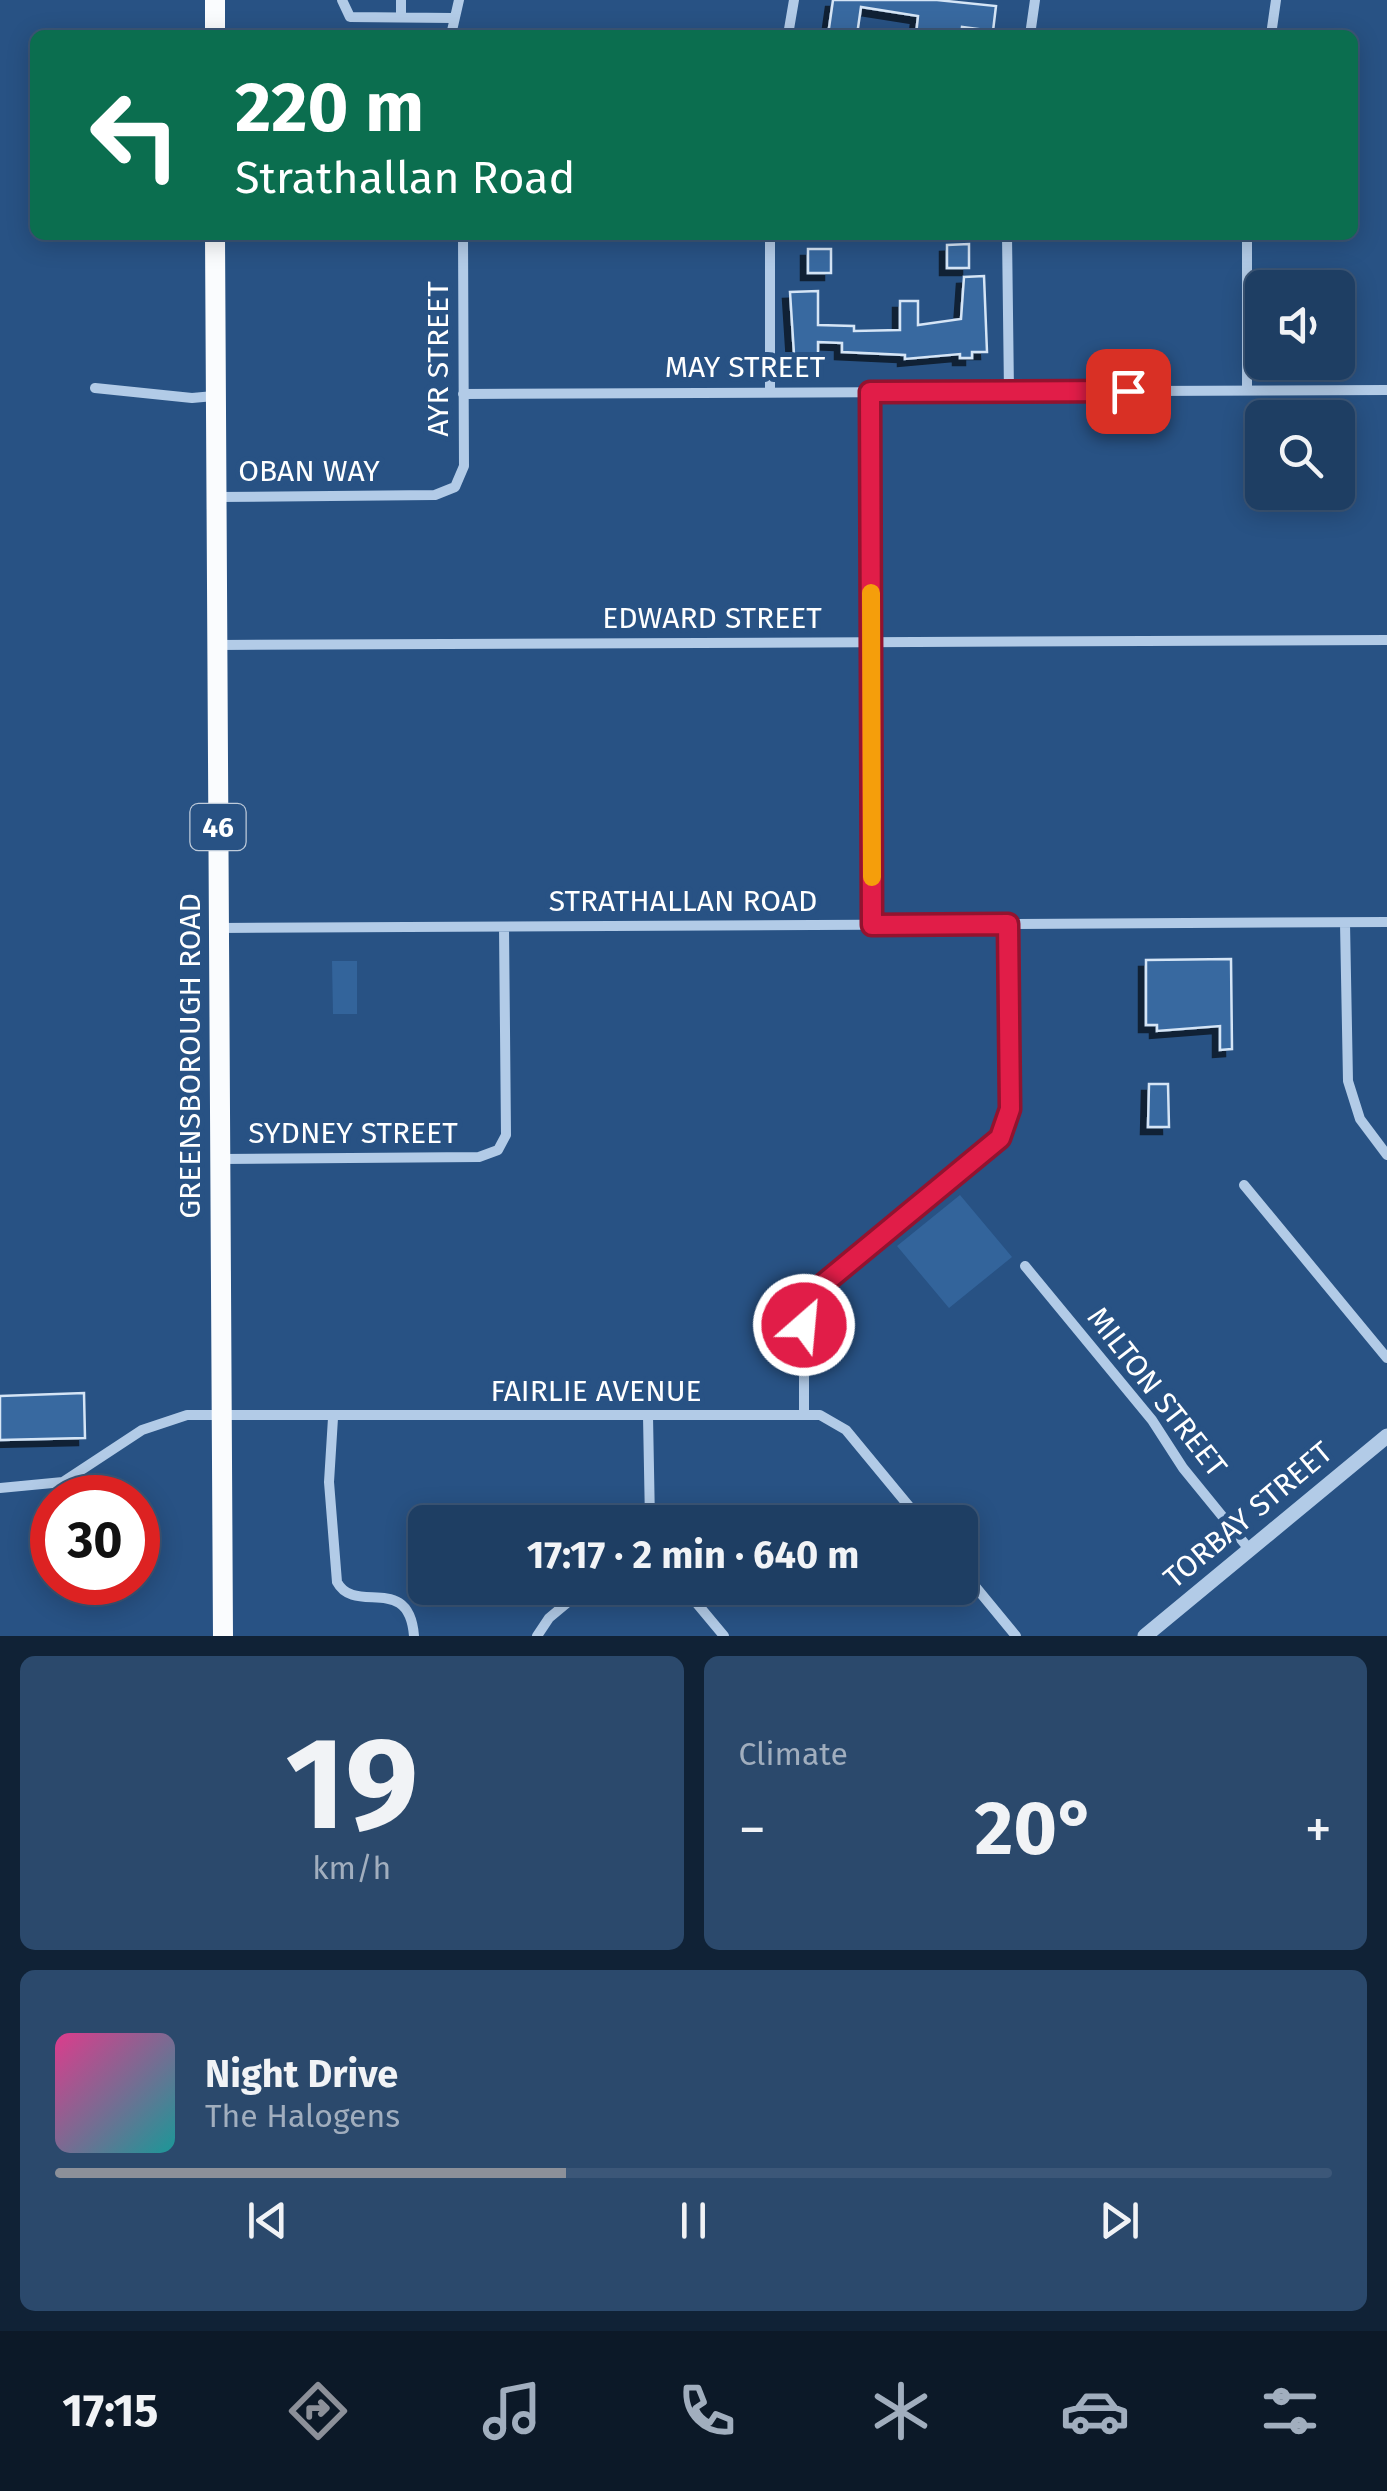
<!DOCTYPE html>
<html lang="en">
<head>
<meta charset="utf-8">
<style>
	:root { --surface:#1e3e63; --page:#2b496c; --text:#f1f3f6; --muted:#a1aebe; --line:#3c5778; --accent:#8c9099 }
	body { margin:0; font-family:"Fira Sans",sans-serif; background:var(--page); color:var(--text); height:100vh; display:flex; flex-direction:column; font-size:38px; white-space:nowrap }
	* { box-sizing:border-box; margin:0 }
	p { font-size:32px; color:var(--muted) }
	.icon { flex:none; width:55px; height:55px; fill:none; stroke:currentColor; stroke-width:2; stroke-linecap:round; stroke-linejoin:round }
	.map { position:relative; height:1636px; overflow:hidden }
	.panel { display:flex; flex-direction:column; gap:20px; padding:20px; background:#102236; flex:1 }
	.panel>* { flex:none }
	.hud { position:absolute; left:30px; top:30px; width:1328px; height:210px; border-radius:15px; box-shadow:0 5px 25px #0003,0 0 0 2px var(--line); background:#0b6e4f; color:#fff; overflow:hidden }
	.controls { position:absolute; left:1245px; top:270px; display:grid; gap:20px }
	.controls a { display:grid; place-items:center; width:110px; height:110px; border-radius:15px; background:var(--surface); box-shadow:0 5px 25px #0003,0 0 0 2px var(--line); font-size:50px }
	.speed { position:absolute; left:30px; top:1475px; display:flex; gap:20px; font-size:50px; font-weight:700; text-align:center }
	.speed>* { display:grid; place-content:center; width:130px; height:130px; border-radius:50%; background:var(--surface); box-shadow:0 5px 25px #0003,0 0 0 2px var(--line); line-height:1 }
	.speed .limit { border:15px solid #d22; background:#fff; color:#111 }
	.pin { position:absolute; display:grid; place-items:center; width:85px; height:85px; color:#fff; margin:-42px; border-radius:20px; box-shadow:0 5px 15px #0006 }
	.me { position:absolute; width:110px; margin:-55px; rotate:27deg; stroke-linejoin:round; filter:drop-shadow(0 0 8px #0008) }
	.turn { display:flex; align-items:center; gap:35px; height:210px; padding:0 40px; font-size:45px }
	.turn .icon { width:130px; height:130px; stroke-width:2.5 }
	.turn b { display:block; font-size:70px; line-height:85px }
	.big { font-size:75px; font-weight:700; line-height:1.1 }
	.panel .tile { flex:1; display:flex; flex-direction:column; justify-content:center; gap:15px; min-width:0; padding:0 35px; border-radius:15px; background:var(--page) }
	.panel .dial { align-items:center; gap:0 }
	.dial b { font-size:130px; line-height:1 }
	.song { display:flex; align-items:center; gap:30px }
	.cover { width:120px; height:120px; border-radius:15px; background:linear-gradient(135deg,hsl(330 70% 55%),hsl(180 70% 35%)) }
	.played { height:10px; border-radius:5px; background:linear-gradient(90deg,var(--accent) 40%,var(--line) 40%) }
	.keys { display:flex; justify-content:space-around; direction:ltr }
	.heat { display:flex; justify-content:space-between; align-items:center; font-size:55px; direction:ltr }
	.panel .tiles { flex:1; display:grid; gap:20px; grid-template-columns:1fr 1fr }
	.tile:last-child { grid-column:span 2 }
	.trip { position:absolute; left:408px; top:1505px; width:570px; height:100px; border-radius:15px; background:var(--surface); box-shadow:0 5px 25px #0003,0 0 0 2px var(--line); font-weight:700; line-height:100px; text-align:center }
	.tabs { display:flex; height:160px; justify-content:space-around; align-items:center; background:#0c1928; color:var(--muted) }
	.tabs .icon { width:70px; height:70px }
	.tabs .on { color:var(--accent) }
	.tabs b { font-size:45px; color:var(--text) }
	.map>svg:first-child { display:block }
</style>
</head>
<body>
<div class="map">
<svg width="1387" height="1636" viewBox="0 0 1387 1636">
	<defs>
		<filter id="shadow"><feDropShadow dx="-7" dy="7" stdDeviation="0" flood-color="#0009"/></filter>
	</defs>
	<rect width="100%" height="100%" fill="#285284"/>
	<path fill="#33649b" d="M332,961h25v53h-24z
		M960,1195l52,62 -63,51 -52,-62z"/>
	<path fill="#3969a0" stroke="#d5e5f6" stroke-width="2.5" filter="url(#shadow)" d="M833,0h104l59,6 -3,25 -31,-4 -1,8h-45l2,-19 -57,-9 -4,28h-29z
		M969,244v24h-22v-23z
		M808,249h23v24h-23z
		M984,276l3,76h-15v6h-12v-4l-55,5v-4l-63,-3v-9l-24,-1v11l-24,1 -4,-62 28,-1v34l36,1v5l46,-1v-29h18v24l43,-6 3,-42z
		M1231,959l1,90 -12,1v-24l-63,5v-6h-11v-65z
		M1149,1084h19l1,43h-21z
		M84,1393l1,45 -85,2v-44z"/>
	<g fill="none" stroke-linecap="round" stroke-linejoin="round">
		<path stroke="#b2cbe7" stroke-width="10" d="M342,0l8,17 102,1
			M401,17v-17
			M451,35l8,-35
			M788,35l6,-35
			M1030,35l5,-35
			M1271,35l5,-35
			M1007,235l2,157
			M1247,235v155
			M95,388l97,10 22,-2
			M770,392v-157
			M870,392l2,533
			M463,394l924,-4
			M216,497l219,-2 20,-8 9,-21 -1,-231
			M218,645l1169,-5
			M1345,923l3,158 12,38 27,36
			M219,928l1168,-6
			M221,1159l258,-2 19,-7 8,-15 -2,-208
			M1244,1185l143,173
			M1025,1266l127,154 31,48 66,81
			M804,1415v-100l7,-19 183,-152 14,-19 -1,-201
			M648,1416l2,106
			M333,1418l-4,64 8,100c18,34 72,-10 77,54
			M0,1488l63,-6 79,-52 45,-15h633l26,15 76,92
			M960,1568l56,68
			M684,1588l40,48
			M537,1636l12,-18 36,-30"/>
		<path stroke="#b2cbe7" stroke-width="15" d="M1145,1636l242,-200"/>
		<path stroke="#fafcfe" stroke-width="20" d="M215,0v35
			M215,235l8,1401"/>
	</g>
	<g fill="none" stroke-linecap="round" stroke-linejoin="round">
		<defs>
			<path id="route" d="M804,1325v-17l12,-18 184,-152 10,-29 -2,-185 -136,1 -2,-533 258,-1"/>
		</defs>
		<use href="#route" stroke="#92132f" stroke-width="25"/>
		<use href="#route" stroke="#e11d48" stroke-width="18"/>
		<path stroke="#f59e0b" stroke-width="18" d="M871,593l1,284"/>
	</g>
	<g text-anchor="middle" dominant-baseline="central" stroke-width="10" stroke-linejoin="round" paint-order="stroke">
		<rect fill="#285284" stroke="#becbda" stroke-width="2.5" x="190.5" y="804" width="55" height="46" rx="8"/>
		<g font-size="28" font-weight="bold" fill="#fff">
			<text x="218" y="827">46</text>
		</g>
		<g font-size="30" fill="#fff" stroke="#285284">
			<text transform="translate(438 359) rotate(-90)">AYR STREET</text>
			<text x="745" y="367">MAY STREET</text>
			<text x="309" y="471">OBAN WAY</text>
			<text x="712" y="618">EDWARD STREET</text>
			<text x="683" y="901">STRATHALLAN ROAD</text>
			<text transform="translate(190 1056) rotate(-90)">GREENSBOROUGH ROAD</text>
			<text x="353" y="1133">SYDNEY STREET</text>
			<text x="596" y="1391">FAIRLIE AVENUE</text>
			<text transform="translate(1157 1392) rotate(52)">MILTON STREET</text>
			<text transform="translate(1248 1515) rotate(-40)">TORBAY STREET</text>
		</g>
	</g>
</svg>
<div class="controls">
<a><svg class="icon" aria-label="sound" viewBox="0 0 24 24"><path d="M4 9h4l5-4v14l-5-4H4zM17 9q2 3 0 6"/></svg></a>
<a><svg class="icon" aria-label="search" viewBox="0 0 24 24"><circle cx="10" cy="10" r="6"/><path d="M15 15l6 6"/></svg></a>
</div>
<div class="speed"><div class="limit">30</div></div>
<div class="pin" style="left:1128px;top:391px;background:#d93025"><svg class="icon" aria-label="arrive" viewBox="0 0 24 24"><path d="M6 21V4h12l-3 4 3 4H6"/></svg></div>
<svg class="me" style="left:804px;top:1325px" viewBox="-20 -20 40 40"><circle r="17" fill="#e11d48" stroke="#fff" stroke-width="3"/><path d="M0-11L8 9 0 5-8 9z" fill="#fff"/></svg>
<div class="trip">17:17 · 2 min · 640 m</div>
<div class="hud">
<div class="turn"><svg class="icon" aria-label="left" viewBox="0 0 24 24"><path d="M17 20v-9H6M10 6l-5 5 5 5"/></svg><div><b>220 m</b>Strathallan Road</div></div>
</div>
</div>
<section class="panel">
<div class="tiles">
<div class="tile dial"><b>19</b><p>km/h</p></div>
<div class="tile"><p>Climate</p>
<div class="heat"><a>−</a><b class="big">20°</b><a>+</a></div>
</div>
<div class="tile">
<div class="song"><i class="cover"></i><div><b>Night Drive</b><p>The Halogens</p></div></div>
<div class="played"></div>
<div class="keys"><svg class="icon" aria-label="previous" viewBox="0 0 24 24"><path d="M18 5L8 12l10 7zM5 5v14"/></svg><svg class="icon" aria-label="pause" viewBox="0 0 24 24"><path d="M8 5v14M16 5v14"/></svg><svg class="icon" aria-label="next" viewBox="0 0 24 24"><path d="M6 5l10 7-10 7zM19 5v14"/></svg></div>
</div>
</div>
</section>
<nav class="tabs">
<b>17:15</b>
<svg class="icon on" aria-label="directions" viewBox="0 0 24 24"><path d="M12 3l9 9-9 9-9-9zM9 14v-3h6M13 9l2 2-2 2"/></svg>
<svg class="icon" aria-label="music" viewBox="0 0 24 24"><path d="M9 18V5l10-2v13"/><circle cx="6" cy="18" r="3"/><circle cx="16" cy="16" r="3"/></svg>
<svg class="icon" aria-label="phone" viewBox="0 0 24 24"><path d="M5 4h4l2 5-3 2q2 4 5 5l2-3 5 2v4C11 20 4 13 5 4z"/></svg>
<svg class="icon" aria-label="climate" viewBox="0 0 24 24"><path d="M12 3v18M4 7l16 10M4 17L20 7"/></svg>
<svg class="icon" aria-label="car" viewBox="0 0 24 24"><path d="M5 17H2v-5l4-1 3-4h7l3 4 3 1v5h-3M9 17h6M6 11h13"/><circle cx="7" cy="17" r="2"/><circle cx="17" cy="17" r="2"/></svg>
<svg class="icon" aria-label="filters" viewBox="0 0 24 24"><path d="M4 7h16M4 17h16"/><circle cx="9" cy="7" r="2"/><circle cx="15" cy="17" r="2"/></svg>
</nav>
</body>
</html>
